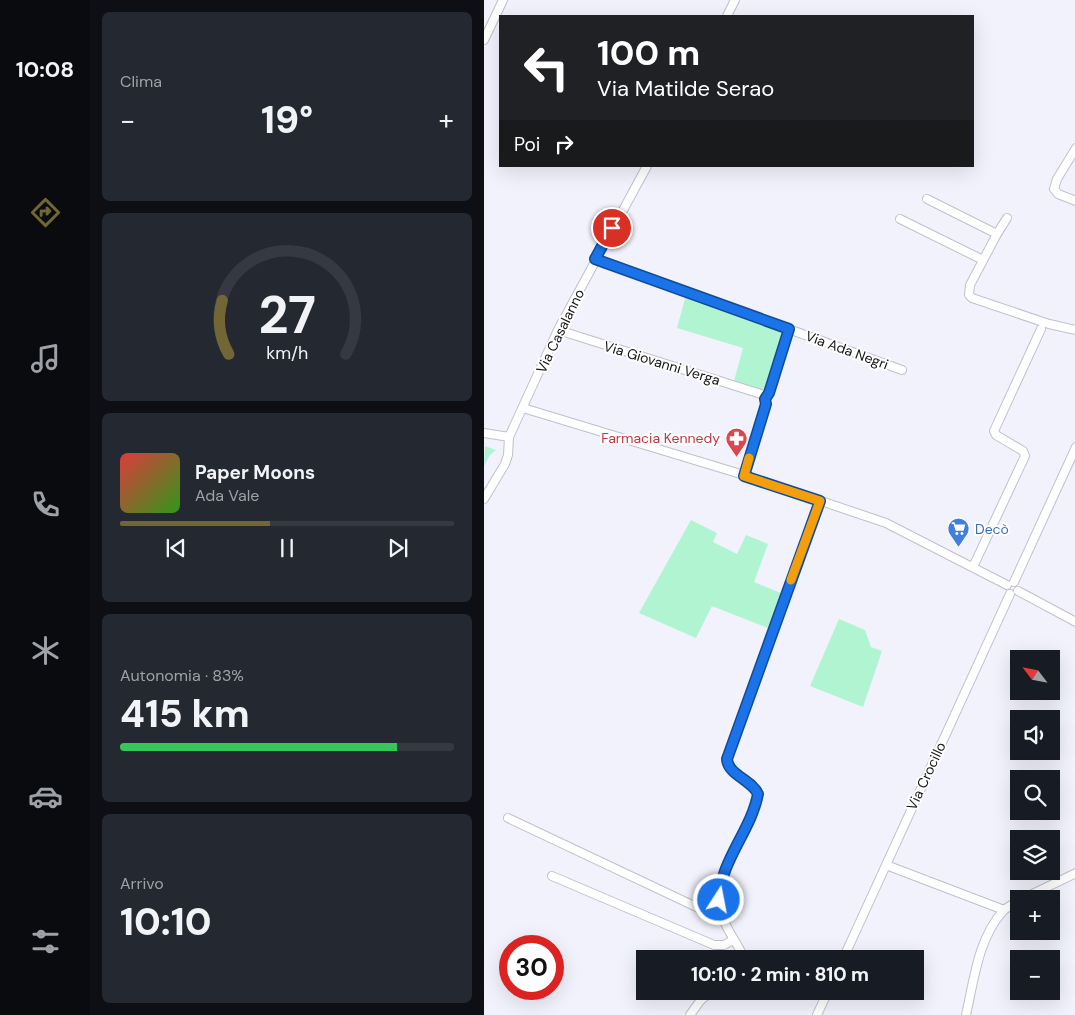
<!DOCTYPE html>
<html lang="it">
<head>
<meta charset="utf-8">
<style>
	:root { --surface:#171b24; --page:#242831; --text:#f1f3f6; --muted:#9ea1a6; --line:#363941; --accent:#726734 }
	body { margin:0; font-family:"DM Sans",sans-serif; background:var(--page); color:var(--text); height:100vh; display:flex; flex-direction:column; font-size:19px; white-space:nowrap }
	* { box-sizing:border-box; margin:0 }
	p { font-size:16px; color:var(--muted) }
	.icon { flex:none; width:28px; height:28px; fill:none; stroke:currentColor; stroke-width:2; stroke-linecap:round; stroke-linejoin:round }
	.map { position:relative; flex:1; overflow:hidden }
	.details { display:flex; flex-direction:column; gap:12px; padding:12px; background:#0d0f14; width:394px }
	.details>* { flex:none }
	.top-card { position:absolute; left:15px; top:15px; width:475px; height:152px; border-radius:0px; box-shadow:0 5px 20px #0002; background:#202124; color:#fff; overflow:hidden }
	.needle { width:32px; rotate:302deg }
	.controls { position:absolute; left:526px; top:650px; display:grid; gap:10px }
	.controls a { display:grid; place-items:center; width:50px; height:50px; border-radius:0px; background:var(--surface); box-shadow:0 5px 20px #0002; font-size:25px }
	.speed { position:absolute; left:15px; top:935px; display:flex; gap:10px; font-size:25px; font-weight:700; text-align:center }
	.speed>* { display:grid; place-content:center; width:65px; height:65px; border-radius:50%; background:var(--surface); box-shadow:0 5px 20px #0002; line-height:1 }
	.speed .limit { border:8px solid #d22; background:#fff; color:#111 }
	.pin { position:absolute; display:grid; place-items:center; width:42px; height:42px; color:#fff; margin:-21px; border:2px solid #fff; border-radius:50%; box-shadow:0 1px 5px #0007 }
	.me { position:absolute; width:55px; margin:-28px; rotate:11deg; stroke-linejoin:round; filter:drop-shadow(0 0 4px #0008) }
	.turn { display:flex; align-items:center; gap:18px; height:105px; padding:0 15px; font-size:22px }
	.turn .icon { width:65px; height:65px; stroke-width:2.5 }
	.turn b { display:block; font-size:35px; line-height:42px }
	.then { display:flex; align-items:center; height:48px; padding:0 15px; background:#0003; gap:10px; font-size:19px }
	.big { font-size:38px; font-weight:800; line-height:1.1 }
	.details .card { flex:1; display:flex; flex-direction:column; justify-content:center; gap:8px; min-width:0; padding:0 18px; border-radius:8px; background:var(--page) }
	.details .dial { align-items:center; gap:0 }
	.dial svg { height:130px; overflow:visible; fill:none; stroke:var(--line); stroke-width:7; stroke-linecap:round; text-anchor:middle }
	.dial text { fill:var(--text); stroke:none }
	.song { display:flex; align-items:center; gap:15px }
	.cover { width:60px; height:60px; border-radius:8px; background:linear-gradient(135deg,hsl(0 70% 55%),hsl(110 70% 35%)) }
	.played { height:5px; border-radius:2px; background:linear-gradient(90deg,var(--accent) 45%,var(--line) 45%) }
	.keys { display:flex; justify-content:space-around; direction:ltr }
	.heat { display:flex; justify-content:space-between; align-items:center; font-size:28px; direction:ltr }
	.charge { height:8px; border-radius:4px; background:linear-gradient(90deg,#34c759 83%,var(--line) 0) }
	.trip { position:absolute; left:152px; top:950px; width:288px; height:50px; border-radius:0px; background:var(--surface); box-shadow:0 5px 20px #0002; font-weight:800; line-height:50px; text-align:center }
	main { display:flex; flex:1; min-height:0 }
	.dock { display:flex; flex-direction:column; width:90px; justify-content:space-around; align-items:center; background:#090b0e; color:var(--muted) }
	.dock .icon { width:35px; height:35px }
	.dock .on { color:var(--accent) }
	.dock b { font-size:22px; color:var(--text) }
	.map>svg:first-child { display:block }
</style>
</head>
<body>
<main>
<nav class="dock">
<b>10:08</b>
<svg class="icon on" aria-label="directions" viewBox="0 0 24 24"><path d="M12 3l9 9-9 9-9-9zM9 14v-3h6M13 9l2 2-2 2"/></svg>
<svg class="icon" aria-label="music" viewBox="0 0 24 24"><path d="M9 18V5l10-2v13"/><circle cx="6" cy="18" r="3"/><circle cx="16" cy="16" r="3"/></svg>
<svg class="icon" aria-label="phone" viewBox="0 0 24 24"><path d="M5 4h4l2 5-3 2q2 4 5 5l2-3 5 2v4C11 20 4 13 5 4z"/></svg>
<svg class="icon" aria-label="climate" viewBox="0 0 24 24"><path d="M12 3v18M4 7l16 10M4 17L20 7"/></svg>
<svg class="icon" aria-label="car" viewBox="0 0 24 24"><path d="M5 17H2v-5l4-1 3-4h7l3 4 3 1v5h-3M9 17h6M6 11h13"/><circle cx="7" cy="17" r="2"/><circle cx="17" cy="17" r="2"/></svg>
<svg class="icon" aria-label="filters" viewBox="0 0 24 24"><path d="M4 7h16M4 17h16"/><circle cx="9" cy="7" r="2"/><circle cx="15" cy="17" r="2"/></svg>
</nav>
<section class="details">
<div class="card"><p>Clima</p>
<div class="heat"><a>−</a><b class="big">19°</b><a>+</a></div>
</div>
<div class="card dial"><svg viewBox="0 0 100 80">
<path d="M14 69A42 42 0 1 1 86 69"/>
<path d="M14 69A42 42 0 0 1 10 36" stroke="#726734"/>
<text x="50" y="56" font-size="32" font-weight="700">27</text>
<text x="50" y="72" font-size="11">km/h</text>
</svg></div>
<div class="card">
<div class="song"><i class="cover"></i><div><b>Paper Moons</b><p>Ada Vale</p></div></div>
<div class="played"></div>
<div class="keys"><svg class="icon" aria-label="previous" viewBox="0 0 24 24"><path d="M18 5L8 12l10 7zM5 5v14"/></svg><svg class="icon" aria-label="pause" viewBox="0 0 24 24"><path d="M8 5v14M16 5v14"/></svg><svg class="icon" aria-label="next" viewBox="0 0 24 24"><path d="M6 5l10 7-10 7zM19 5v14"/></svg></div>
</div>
<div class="card"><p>Autonomia · 83%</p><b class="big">415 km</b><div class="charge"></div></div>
<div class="card"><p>Arrivo</p><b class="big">10:10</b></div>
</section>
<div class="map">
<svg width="592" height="1015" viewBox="0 0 592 1015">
	<rect width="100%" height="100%" fill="#f1f2fc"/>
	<path fill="#b1f4d2" d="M202,295l95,34 1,2 -15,54 -3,5 -30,-9 9,-33 -66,-20z
		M1,446l11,4 -6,5 -6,11z
		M207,520l26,13 -4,9 24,12 9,-19 22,9 -14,38 29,12 -13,35 -58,-23 -16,32 -57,-25z
		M355,619l26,11 6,17 11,4 -19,56 -53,-21z"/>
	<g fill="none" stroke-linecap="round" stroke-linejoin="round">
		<defs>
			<path id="street" d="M243,16l8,-16
				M0,40l19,-40
				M592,148l-19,31 -3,10 4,5 18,7
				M443,199l70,35 -27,51 -1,10 3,3 77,26 27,6
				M416,219l83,41
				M513,234l10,-16
				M111,259l307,111
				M74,330l203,64 4,5 1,5 -22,71
				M281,399l4,-6 20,-64
				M39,408l221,67 142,48 121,62
				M0,433l25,4
				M0,499l21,-35 3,-9 1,-18 49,-107 89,-164
				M489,567l52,-111 -2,-5 -27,-16 -2,-4 47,-102
				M530,582l62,-135
				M534,591l58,31
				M24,818l216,102
				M402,865l118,45
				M68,876l162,69h10l9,-5
				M538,899l54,-26
				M260,959c-6,-17 -20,-30 -23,-49 -9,-42 30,-76 37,-116 -6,-15 -31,-19 -31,-35l93,-258
				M359,959l167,-365
				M329,991l12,6
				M206,1015l10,-14 11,-10
				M333,1015l11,-24
				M482,1015c8,-35 12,-76 37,-104 4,-4 11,-7 16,-11"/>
		</defs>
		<use href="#street" stroke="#c0c0ca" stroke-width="10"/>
		<use href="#street" stroke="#fff" stroke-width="8"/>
	</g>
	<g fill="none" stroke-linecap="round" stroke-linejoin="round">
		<defs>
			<path id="route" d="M128,228l-17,31 194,70 -20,64 -4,6 1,5 -22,72 76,25 -93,258c1,16 25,21 31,35 -7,37 -38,67 -39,106"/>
		</defs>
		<use href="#route" stroke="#114b97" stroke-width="12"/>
		<use href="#route" stroke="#1a73e8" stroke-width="9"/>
		<path stroke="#f59e0b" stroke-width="9" d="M265,458l-5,18 76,25 -29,79"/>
	</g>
	<defs>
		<symbol id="pharmacy-pin" viewBox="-11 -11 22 30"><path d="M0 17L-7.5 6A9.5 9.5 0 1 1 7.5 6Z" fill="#e0444e" stroke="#fff"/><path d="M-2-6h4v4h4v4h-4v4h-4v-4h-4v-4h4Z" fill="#fff"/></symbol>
		<symbol id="supermarket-pin" viewBox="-11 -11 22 30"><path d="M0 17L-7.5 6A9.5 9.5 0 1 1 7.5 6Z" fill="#3f7fe0" stroke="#fff"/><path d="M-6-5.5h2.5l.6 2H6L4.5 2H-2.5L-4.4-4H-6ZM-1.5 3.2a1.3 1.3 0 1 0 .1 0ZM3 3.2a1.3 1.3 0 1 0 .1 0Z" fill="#fff"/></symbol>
	</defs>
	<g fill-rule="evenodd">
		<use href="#pharmacy-pin" x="240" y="426" width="25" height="34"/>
		<use href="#supermarket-pin" x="462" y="516" width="25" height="34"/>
	</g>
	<g text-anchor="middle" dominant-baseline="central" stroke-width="4" stroke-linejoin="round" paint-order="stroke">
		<g font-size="14" fill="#141418" stroke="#fff">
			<text transform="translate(76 331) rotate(-64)">Via Casalanno</text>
			<text transform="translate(363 350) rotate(20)">Via Ada Negri</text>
			<text transform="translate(178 363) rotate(17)">Via Giovanni Verga</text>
			<text transform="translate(442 776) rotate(-65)">Via Crocillo</text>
		</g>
		<g font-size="14" fill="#be3a42" stroke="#fff" text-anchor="end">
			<text x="236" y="438">Farmacia Kennedy</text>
		</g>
		<g font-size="14" fill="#366cbe" stroke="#fff" text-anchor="start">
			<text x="491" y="529">Decò</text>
		</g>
	</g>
</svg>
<div class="controls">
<a><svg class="needle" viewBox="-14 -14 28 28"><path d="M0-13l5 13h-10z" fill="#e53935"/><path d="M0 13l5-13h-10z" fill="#9ea1a6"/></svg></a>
<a><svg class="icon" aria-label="sound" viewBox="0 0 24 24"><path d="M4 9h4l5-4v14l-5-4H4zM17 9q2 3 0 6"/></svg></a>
<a><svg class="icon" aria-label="search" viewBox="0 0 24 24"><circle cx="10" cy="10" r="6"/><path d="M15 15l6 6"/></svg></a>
<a><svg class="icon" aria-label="layers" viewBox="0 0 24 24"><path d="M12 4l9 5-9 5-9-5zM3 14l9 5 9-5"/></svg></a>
<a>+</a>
<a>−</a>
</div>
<div class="speed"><div class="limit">30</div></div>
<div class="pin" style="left:128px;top:228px;background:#d93025"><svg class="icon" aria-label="arrive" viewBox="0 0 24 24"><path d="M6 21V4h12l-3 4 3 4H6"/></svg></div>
<svg class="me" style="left:235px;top:900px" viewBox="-20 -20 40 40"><circle r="17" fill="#1a73e8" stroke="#fff" stroke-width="3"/><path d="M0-11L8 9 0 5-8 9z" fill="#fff"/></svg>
<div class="trip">10:10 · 2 min · 810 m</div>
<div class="top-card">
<div class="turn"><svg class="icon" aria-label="left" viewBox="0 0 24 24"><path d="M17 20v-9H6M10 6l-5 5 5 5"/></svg><div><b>100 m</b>Via Matilde Serao</div></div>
<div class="then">Poi<svg class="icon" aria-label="right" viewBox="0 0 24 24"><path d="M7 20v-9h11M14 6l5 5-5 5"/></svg></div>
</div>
</div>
</main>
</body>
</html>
